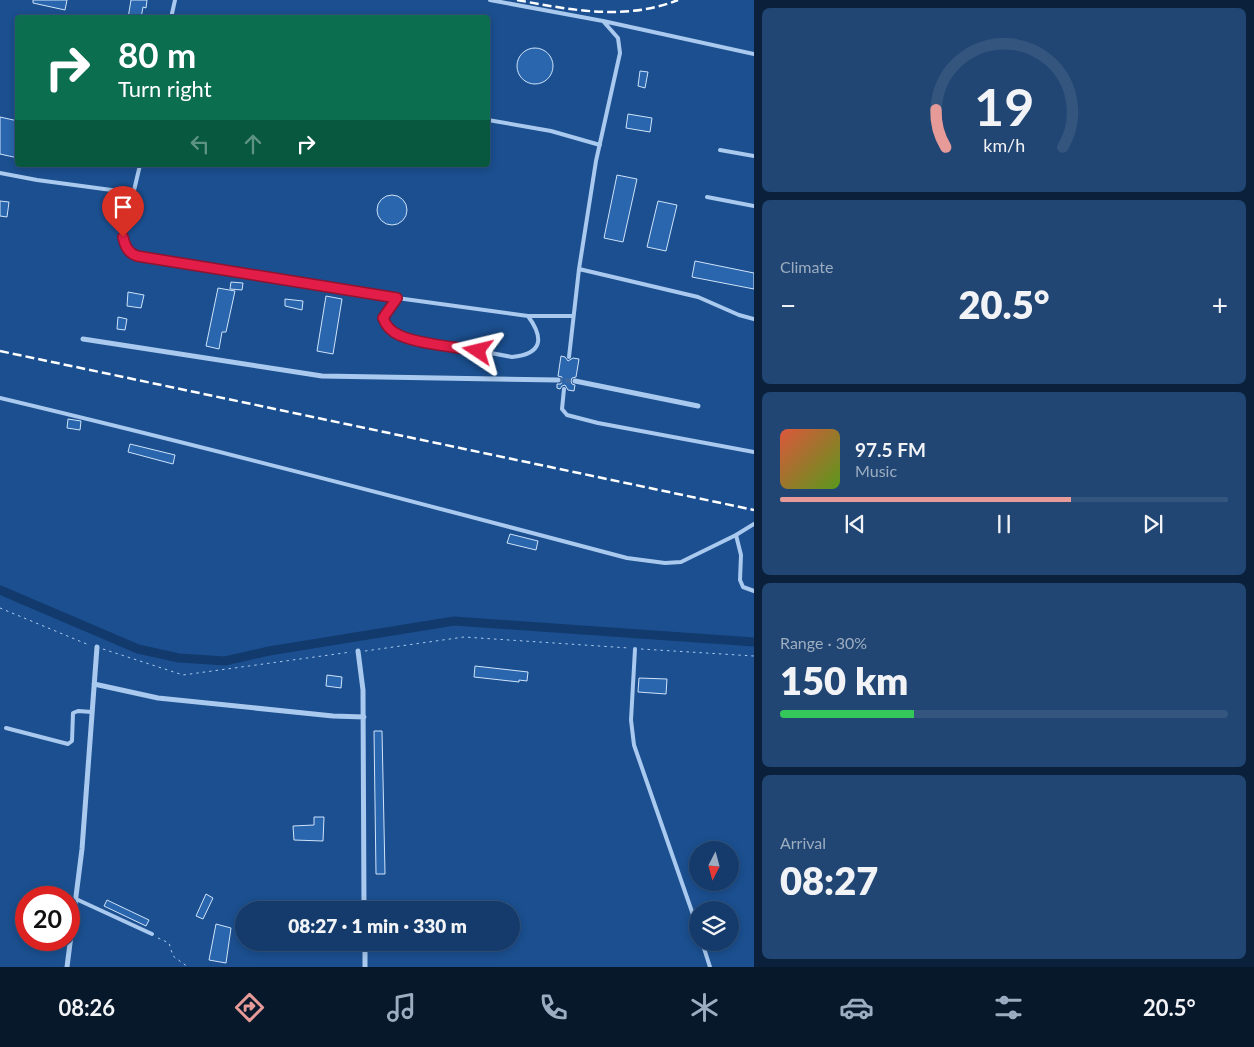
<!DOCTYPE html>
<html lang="en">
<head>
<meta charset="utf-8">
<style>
	:root { --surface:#143b6b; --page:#214673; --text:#f1f3f6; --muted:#9dadc1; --line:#33557e; --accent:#e69b98 }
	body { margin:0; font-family:Lato,sans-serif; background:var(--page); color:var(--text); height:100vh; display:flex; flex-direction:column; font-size:19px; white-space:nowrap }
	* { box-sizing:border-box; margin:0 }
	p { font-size:16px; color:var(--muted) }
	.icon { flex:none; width:28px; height:28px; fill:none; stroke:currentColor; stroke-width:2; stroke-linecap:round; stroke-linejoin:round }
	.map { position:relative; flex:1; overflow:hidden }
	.side { display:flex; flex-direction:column; gap:8px; padding:8px; background:#0b203b; width:500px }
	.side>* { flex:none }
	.top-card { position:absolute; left:15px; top:15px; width:475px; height:152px; border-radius:5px; box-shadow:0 2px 8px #0003,0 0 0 1px var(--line); background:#0b6e4f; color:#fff; overflow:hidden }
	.needle { width:32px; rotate:186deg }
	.buttons { position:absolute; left:689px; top:841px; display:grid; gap:10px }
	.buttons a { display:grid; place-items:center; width:50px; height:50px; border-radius:50%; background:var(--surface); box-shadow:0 2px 8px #0003,0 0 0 1px var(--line); font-size:25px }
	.speed { position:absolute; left:15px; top:886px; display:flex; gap:10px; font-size:25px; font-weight:700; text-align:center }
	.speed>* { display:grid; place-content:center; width:65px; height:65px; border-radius:50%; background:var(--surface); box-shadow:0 2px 8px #0003,0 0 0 1px var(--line); line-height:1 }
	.speed .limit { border:8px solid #d22; background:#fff; color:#111 }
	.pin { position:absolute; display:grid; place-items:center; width:42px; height:42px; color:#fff; margin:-51px -21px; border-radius:50% 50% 50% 0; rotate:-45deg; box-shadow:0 0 5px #0007 }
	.pin .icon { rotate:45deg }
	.me { position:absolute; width:55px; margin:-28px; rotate:280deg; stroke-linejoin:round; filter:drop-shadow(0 0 4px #0008) }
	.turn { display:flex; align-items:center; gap:18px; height:105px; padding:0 20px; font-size:22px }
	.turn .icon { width:65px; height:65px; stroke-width:2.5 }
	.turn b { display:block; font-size:35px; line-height:42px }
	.lanes { display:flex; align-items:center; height:48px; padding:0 20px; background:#0003; justify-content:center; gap:25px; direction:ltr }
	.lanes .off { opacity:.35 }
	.big { font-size:38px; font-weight:800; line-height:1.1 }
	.side .tile { flex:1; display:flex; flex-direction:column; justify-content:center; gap:8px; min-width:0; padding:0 18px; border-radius:8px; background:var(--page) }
	.side .dial { align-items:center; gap:0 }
	.dial svg { height:130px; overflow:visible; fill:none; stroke:var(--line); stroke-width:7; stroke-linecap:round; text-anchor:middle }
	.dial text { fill:var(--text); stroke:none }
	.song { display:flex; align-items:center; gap:15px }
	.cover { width:60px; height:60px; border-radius:8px; background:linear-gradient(135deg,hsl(10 70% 55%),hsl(90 70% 35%)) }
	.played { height:5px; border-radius:2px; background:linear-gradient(90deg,var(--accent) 65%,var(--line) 65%) }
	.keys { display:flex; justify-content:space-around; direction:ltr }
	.heat { display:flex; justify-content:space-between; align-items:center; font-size:28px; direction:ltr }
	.charge { height:8px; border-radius:4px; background:linear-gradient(90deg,#34c759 30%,var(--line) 0) }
	.trip { position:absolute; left:235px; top:901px; width:285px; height:50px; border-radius:25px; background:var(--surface); box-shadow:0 2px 8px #0003,0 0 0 1px var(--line); font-weight:800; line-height:50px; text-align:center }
	.menu { display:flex; height:80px; justify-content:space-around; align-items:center; background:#08182b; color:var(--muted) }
	.menu .icon { width:35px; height:35px }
	.menu .current { color:var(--accent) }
	.menu b { font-size:22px; color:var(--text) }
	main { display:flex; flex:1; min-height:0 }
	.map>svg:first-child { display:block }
</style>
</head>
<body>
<main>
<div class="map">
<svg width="754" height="967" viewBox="0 0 754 967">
	<rect width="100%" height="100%" fill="#1b4f8f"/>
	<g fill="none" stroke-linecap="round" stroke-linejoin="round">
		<path stroke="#123a6d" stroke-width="9" d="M0,590l138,59 41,9 46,3 44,-10 185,-30 300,21"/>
	</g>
	<path fill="#2a66ad" stroke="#cfe3fa" d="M33,0h34l-2,10 -32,-7z
		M131,0h16l-1,8 -3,-1 -2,11h-13z
		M517 66a18 18 0 1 1 36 0a18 18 0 1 1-36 0Z
		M640,71l8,1 -3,16 -7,-2z
		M628,114l24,4 -2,14 -24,-4z
		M0,117l18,4v37l-18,-4z
		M617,175l20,4 -14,63 -19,-4z
		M377 210a15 15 0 1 1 30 0a15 15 0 1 1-30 0Z
		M0,201l9,1 -2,15 -7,-1z
		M658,201l19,4 -11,46 -19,-4z
		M695,261l59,12v16l-62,-12z
		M231,282l12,1 -1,7 -12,-1z
		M218,288l17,3 -9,41h-4l-3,17 -13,-3z
		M128,292l16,3 -3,13 -14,-2z
		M326,296l16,3 -9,55 -16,-3z
		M285,299l18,2 -1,9 -17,-4z
		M118,317l9,2 -2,11 -8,-1z
		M561,356l4,1 3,4 5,-3 6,1 -3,18 -4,1 -1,3 1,3 3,1 -1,6 -6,-1 -3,-5 -3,1 -2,3 -3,-1v-4h4l1,-3v-4l-4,-1z
		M68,419l13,2 -1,9 -13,-2z
		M130,444l45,11 -2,9 -45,-12z
		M510,534l28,7 -2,9 -29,-7z
		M475,666l53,6 -1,9 -8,-1v2l-45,-5z
		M327,675l15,2 -1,11 -15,-2z
		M639,678l28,1 -1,15 -28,-2z
		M374,731h8l3,143h-9z
		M314,817h10l-1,24 -29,-1 -1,-14 21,-1z
		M206,894l7,4 -10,21 -7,-3z
		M107,900l42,20 -3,6 -42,-20z
		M216,924l15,4 -5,35 -17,-3z"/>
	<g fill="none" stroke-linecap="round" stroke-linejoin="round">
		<path stroke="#3d69a0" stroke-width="5" stroke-dasharray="5 2.5" stroke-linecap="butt" d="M558,380l17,1"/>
		<path stroke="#a9c9ee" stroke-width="1" stroke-dasharray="2.5 4" stroke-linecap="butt" d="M0,608l89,37
			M103,649l80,26 168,-23
			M641,649l113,7
			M365,651l99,-14 165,11
			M158,938l11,5 4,13 15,11"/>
		<path stroke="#a9c9ee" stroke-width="4" d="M490,0l113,21 15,17 2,15 -24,108 -17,108 -10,88
			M171,18l4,-18
			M603,21l151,33
			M488,120l63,11 49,14
			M720,150l34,6
			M140,165l-17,72c2,9 5,16 14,19l260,42 131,18h45
			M0,173l37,7 97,13
			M707,197l47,9
			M579,269l119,28 41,18 15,4
			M397,298l-14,20 3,7 15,11 111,21c31,-3 32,-19 16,-41
			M564,389l-2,20 5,6 31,8 156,29
			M0,398c210,50 419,105 627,160l38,5 16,-1 55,-27 18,-11
			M736,535l5,20 -1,25 3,7 11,4
			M635,649l-4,71 3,25 64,184
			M6,728l62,16 4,-3 1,-28 5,-2 14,1
			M76,899l76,35
			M702,942l8,25"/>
		<path stroke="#a9c9ee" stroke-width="5" d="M83,339l239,37 236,4
			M575,381l123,25
			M358,651l5,39 1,220
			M94,684l64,14 175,18 31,1
			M365,942v25
			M67,967l15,-118 15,-202"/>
		<path stroke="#fff" stroke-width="2.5" stroke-dasharray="9 4" stroke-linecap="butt" d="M517,0c54,10 108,21 161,0
			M0,351l754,159"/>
	</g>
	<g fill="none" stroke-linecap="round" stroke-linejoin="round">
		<defs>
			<path id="route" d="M123,237c2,9 5,16 14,19l260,42 -14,20c3,8 9,14 16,17 18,9 59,12 79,16"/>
		</defs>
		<use href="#route" stroke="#92132f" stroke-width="12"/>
		<use href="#route" stroke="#e11d48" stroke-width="9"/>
	</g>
</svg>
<div class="buttons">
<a><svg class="needle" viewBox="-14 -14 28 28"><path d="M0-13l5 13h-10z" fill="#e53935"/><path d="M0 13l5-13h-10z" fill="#9dadc1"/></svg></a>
<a><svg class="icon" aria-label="layers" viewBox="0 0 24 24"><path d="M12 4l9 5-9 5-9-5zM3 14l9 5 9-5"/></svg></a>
</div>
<div class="speed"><div class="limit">20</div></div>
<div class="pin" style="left:123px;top:237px;background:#d93025"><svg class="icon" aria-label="arrive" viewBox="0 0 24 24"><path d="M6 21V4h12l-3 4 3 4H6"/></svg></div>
<svg class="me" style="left:478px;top:351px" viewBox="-20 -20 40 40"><path d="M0-17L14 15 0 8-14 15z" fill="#e11d48" stroke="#fff" stroke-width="4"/></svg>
<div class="trip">08:27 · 1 min · 330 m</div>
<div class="top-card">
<div class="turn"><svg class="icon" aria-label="right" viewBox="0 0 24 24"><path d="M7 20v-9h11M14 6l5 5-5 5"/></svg><div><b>80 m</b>Turn right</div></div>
<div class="lanes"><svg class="icon off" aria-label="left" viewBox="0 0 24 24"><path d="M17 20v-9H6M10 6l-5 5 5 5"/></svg><svg class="icon off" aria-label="ahead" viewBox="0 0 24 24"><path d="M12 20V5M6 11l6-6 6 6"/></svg><svg class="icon" aria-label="right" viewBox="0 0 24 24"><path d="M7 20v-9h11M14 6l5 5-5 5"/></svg></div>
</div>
</div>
<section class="side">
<div class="tile dial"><svg viewBox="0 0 100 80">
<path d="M14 69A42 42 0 1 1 86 69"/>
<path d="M14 69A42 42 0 0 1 8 46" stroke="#e69b98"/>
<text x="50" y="56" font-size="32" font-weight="700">19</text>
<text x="50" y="72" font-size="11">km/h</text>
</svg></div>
<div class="tile"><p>Climate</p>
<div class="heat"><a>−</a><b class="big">20.5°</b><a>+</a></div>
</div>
<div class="tile">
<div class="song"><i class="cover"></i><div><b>97.5 FM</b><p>Music</p></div></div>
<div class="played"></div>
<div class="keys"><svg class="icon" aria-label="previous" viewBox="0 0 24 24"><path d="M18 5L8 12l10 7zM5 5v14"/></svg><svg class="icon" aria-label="pause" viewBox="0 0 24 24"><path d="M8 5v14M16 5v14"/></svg><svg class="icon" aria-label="next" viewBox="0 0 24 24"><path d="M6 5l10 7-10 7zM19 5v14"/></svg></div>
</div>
<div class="tile"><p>Range · 30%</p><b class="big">150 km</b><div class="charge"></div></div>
<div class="tile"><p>Arrival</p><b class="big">08:27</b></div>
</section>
</main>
<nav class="menu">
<b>08:26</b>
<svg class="icon current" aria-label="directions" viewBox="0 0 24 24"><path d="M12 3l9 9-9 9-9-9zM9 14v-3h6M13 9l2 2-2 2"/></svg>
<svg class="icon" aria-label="music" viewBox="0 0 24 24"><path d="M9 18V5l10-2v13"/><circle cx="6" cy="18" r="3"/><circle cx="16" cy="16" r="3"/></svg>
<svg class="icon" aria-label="phone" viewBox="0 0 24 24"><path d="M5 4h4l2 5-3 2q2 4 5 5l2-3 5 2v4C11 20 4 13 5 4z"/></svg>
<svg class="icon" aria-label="climate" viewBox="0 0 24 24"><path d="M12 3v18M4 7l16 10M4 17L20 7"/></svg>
<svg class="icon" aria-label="car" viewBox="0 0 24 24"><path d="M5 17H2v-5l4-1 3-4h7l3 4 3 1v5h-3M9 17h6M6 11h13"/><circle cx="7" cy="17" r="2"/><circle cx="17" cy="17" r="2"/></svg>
<svg class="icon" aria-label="filters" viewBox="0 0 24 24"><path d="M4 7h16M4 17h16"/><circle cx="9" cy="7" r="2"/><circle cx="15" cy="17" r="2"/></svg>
<b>20.5°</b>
</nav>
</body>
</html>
